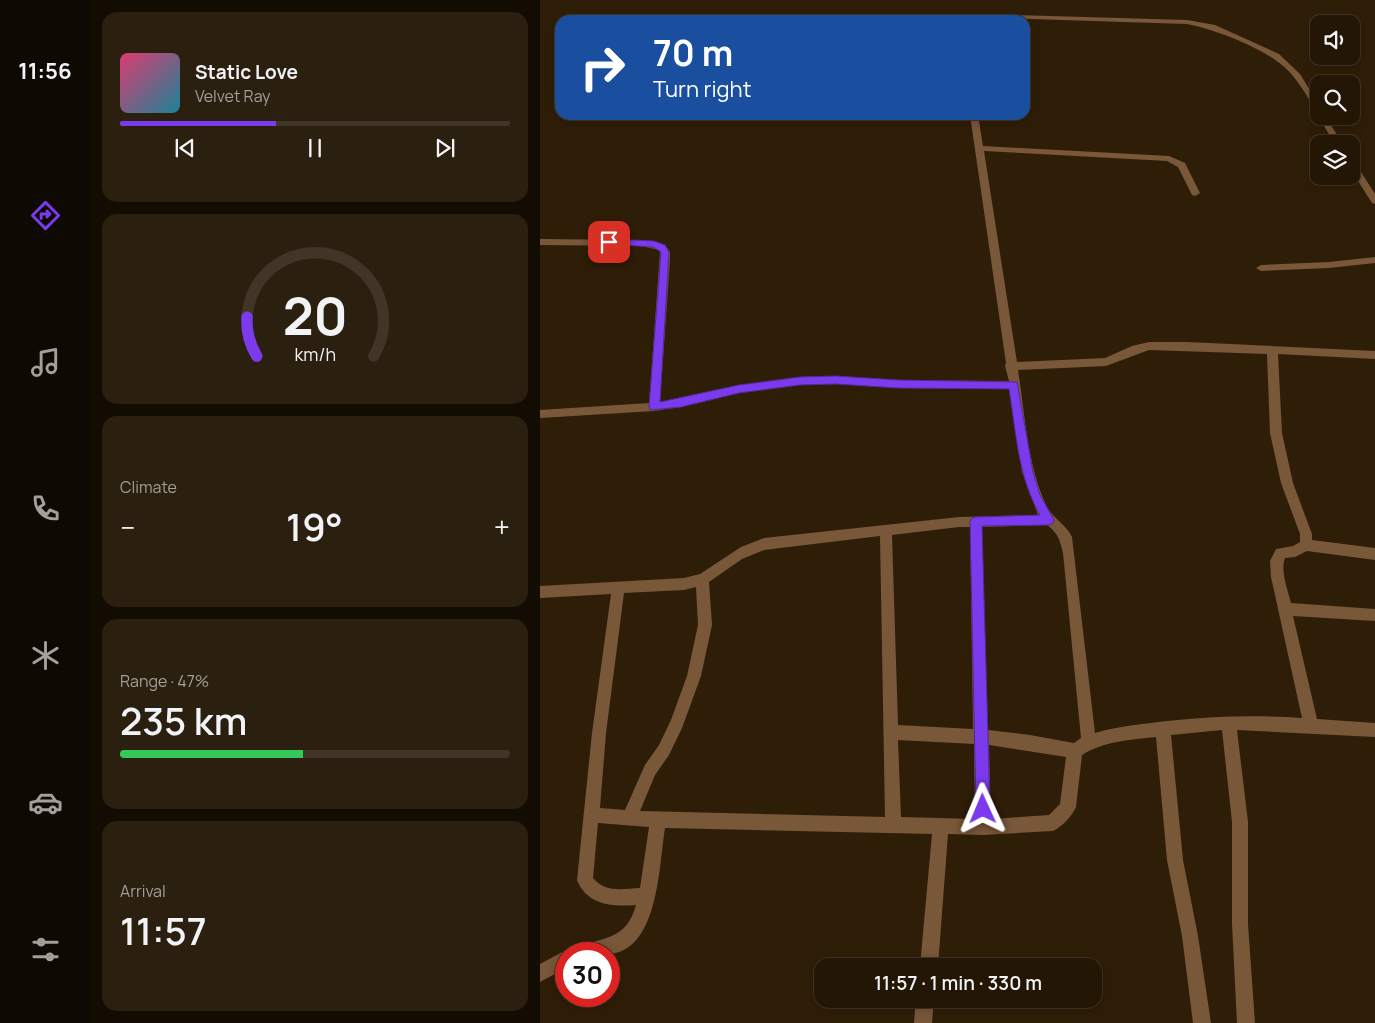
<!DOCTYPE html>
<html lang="en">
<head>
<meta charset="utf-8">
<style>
	:root { --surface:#231605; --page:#2b1f0f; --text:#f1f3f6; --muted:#a39f9a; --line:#403527; --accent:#7c3aed }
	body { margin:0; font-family:Manrope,sans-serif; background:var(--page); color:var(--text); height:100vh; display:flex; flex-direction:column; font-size:19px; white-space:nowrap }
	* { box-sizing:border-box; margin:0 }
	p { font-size:16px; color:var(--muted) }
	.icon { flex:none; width:28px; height:28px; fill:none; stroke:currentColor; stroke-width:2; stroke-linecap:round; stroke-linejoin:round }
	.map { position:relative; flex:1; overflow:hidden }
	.details { display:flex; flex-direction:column; gap:12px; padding:12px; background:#130c03; width:450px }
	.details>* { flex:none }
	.hud { position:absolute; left:15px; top:15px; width:475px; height:105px; border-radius:15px; box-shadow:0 2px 12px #0003,0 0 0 1px var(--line); background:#1a4fa0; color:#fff; overflow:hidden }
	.buttons { position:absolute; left:770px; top:15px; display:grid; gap:10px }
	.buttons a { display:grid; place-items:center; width:50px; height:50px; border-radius:10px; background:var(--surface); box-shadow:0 2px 12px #0003,0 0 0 1px var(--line); font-size:25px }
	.speed { position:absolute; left:15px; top:942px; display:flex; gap:10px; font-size:25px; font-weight:700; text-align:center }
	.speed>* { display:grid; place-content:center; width:65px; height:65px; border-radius:50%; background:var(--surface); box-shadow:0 2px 12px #0003,0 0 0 1px var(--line); line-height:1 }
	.speed .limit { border:8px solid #d22; background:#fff; color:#111 }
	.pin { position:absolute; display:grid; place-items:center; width:42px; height:42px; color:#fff; margin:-21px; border-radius:10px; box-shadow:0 2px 8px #0006 }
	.me { position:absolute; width:55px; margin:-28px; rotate:359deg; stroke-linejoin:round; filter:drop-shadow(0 0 4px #0008) }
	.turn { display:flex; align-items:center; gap:18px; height:105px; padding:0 15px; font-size:22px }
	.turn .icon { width:65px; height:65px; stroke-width:2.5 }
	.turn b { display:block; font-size:35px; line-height:42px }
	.big { font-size:38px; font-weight:600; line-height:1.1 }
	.details .widget { flex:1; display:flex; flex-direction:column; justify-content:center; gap:8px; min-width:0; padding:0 18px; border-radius:15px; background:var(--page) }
	.details .dial { align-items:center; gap:0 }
	.dial svg { height:130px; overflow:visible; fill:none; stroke:var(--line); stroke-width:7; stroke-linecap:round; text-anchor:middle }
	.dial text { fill:var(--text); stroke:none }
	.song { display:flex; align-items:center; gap:15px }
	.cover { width:60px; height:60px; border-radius:8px; background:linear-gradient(135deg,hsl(340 70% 55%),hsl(190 70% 35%)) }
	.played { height:5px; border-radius:2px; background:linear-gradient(90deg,var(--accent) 40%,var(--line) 40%) }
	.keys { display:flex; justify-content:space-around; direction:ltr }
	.heat { display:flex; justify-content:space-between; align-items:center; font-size:28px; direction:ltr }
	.charge { height:8px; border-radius:4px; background:linear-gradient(90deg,#34c759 47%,var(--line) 0) }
	.trip { position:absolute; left:274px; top:958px; width:288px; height:50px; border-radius:15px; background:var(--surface); box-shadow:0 2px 12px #0003,0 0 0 1px var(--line); font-weight:600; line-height:50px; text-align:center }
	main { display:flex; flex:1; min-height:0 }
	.tab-bar { display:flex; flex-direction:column; width:90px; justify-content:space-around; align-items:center; background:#0e0902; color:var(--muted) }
	.tab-bar .icon { width:35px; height:35px }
	.tab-bar .on { color:var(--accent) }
	.tab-bar b { font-size:22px; color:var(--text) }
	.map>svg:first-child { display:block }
</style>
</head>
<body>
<main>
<nav class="tab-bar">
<b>11:56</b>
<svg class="icon on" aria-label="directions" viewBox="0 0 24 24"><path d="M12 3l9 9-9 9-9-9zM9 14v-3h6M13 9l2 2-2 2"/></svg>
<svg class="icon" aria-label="music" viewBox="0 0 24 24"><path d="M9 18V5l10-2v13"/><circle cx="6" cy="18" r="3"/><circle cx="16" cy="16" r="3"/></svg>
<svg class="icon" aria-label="phone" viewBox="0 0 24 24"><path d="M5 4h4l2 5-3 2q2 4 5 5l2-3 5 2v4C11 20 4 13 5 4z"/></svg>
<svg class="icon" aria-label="climate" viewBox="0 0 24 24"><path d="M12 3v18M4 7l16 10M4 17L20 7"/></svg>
<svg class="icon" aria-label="car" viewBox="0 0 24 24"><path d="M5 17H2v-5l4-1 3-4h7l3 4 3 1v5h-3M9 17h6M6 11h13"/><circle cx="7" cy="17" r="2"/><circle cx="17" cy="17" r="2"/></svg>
<svg class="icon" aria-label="filters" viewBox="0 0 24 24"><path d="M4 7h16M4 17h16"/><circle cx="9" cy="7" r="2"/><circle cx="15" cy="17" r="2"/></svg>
</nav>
<section class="details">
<div class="widget">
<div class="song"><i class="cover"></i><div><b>Static Love</b><p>Velvet Ray</p></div></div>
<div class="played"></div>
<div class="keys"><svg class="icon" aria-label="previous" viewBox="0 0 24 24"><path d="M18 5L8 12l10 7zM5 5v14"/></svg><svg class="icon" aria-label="pause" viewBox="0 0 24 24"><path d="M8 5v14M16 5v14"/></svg><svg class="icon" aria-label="next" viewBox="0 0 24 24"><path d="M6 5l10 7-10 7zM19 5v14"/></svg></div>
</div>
<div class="widget dial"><svg viewBox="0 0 100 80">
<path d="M14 69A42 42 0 1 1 86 69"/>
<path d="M14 69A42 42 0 0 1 8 45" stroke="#7c3aed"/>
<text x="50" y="56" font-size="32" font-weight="700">20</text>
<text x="50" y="72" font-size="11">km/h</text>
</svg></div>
<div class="widget"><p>Climate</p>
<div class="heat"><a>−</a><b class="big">19°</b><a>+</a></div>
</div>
<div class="widget"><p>Range · 47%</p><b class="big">235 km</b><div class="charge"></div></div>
<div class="widget"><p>Arrival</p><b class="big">11:57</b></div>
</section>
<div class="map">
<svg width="835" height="1023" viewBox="0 0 835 1023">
	<rect width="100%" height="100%" fill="#2f1e07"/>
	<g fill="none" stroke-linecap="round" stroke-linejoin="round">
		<path fill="#795739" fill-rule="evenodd" d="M443,14l204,6 28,5 64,29 21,20 19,31v11h6l18,28h-8c-15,-23 -25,-47 -42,-68 -19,-25 -76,-46 -106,-52l-189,-6 -27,2z
			M430,115h8l5,31 186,10 16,7 15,30 -5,3 -3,-1 -14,-28 -11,-6 -183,-10 33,211 88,-4 27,-12 17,-4h39l187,9v8l-97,-5 4,79 11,50 19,51v6l63,8v12l-68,-9 -12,6 -10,1c-5,13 3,32 6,45l84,6v12l-82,-5 24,103 58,4v14l-138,-7 11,92v102l7,99h-18l-5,-99v-102l-10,-92 -51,5 12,125 15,76 13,87h-18l-11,-87 -15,-76 -11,-123c-26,3 -52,4 -74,18l-6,52c-4,9 -14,20 -23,24l-70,4 -35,-1 -10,132h-18l12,-132 -267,-6c-6,36 -6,120 -54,126 -9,1 -26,0 -37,0l2,-6c28,-12 50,-7 60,-43 -24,2 -49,0 -59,-25l15,-147 19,-139 -71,4v-12l144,-8 16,-4 41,-27 23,-9 195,-21 79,-2 -16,-43 -12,-83 -112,-1 -62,-4 -36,1 -61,8 -58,14 -27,4 -114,7v-8l109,-7 11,-151 -1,-2 -18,-4 -101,-1v-6l101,1 24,5 5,7v8l-10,142 79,-17 61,-8 36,-1 62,4 111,1 -4,-15 1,-3zM609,350l118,4 3,79 11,50 19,51v8l-7,4 -17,3 -6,12 1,16 31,141c-47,-3 -88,-2 -135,3 -24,3 -48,5 -72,12l-23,-196c-6,-13 -20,-19 -26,-32 -19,-42 -21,-91 -28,-135l88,-4zM507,525c11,8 13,15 16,28l18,185 -7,5 -44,-8 -42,-5 -6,-203zM419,527h11l3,202 -75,-4 -6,-190zM340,536l5,281 -245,-6 15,-36 14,-20 13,-27 19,-52 11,-51 -3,-43 33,-23 22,-9zM156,587l2,38 -11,51 -16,44 -12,25 -14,20 -20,45 -25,-2 6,-75 18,-140 60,-3zM358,740l76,4 1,75 -74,-2zM449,745l77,12 -6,47 -11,11 -58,4zM58,823l51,4 -9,61c-18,1 -35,5 -47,-10z
			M811,160l3,1 21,33v10l-3,-1 -21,-33z
			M835,257v6l-46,5 -68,3 -5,-3 5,-3 68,-3z
			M26,950l6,4h-6v14l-26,14v-18z
			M376,999h18l-2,24h-18z"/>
	</g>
	<path fill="#7c3aed" stroke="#51269a" d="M69,239l45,2 11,4 4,7 -9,150 79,-17 61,-8 36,-1 62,4 119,2 16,90 7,23 14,25 -1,3 -4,2 -67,1 8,283 -2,5 -5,2 -5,-2 -2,-5 -6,-287 2,-4 4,-1 64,-2c-22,-38 -24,-83 -31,-126l-111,-1 -62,-4 -36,1 -61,8 -58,14 -31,3 -1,-3 12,-155 -8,-5 -47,-3v-4z"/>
</svg>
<div class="buttons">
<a><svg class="icon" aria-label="sound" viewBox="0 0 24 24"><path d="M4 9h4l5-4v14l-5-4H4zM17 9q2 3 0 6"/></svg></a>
<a><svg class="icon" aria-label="search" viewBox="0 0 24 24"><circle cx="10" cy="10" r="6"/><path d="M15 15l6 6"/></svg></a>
<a><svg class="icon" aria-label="layers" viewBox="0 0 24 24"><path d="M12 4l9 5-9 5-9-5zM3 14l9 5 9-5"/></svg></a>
</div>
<div class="speed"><div class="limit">30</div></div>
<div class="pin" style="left:69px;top:242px;background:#d93025"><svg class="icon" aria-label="arrive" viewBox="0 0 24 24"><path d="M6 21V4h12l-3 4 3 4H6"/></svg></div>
<svg class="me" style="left:443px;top:809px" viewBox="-20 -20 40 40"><path d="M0-17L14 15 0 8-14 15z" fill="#7c3aed" stroke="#fff" stroke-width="4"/></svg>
<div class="trip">11:57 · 1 min · 330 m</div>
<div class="hud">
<div class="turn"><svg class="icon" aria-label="right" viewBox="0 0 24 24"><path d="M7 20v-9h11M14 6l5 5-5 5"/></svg><div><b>70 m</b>Turn right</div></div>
</div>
</div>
</main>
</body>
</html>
